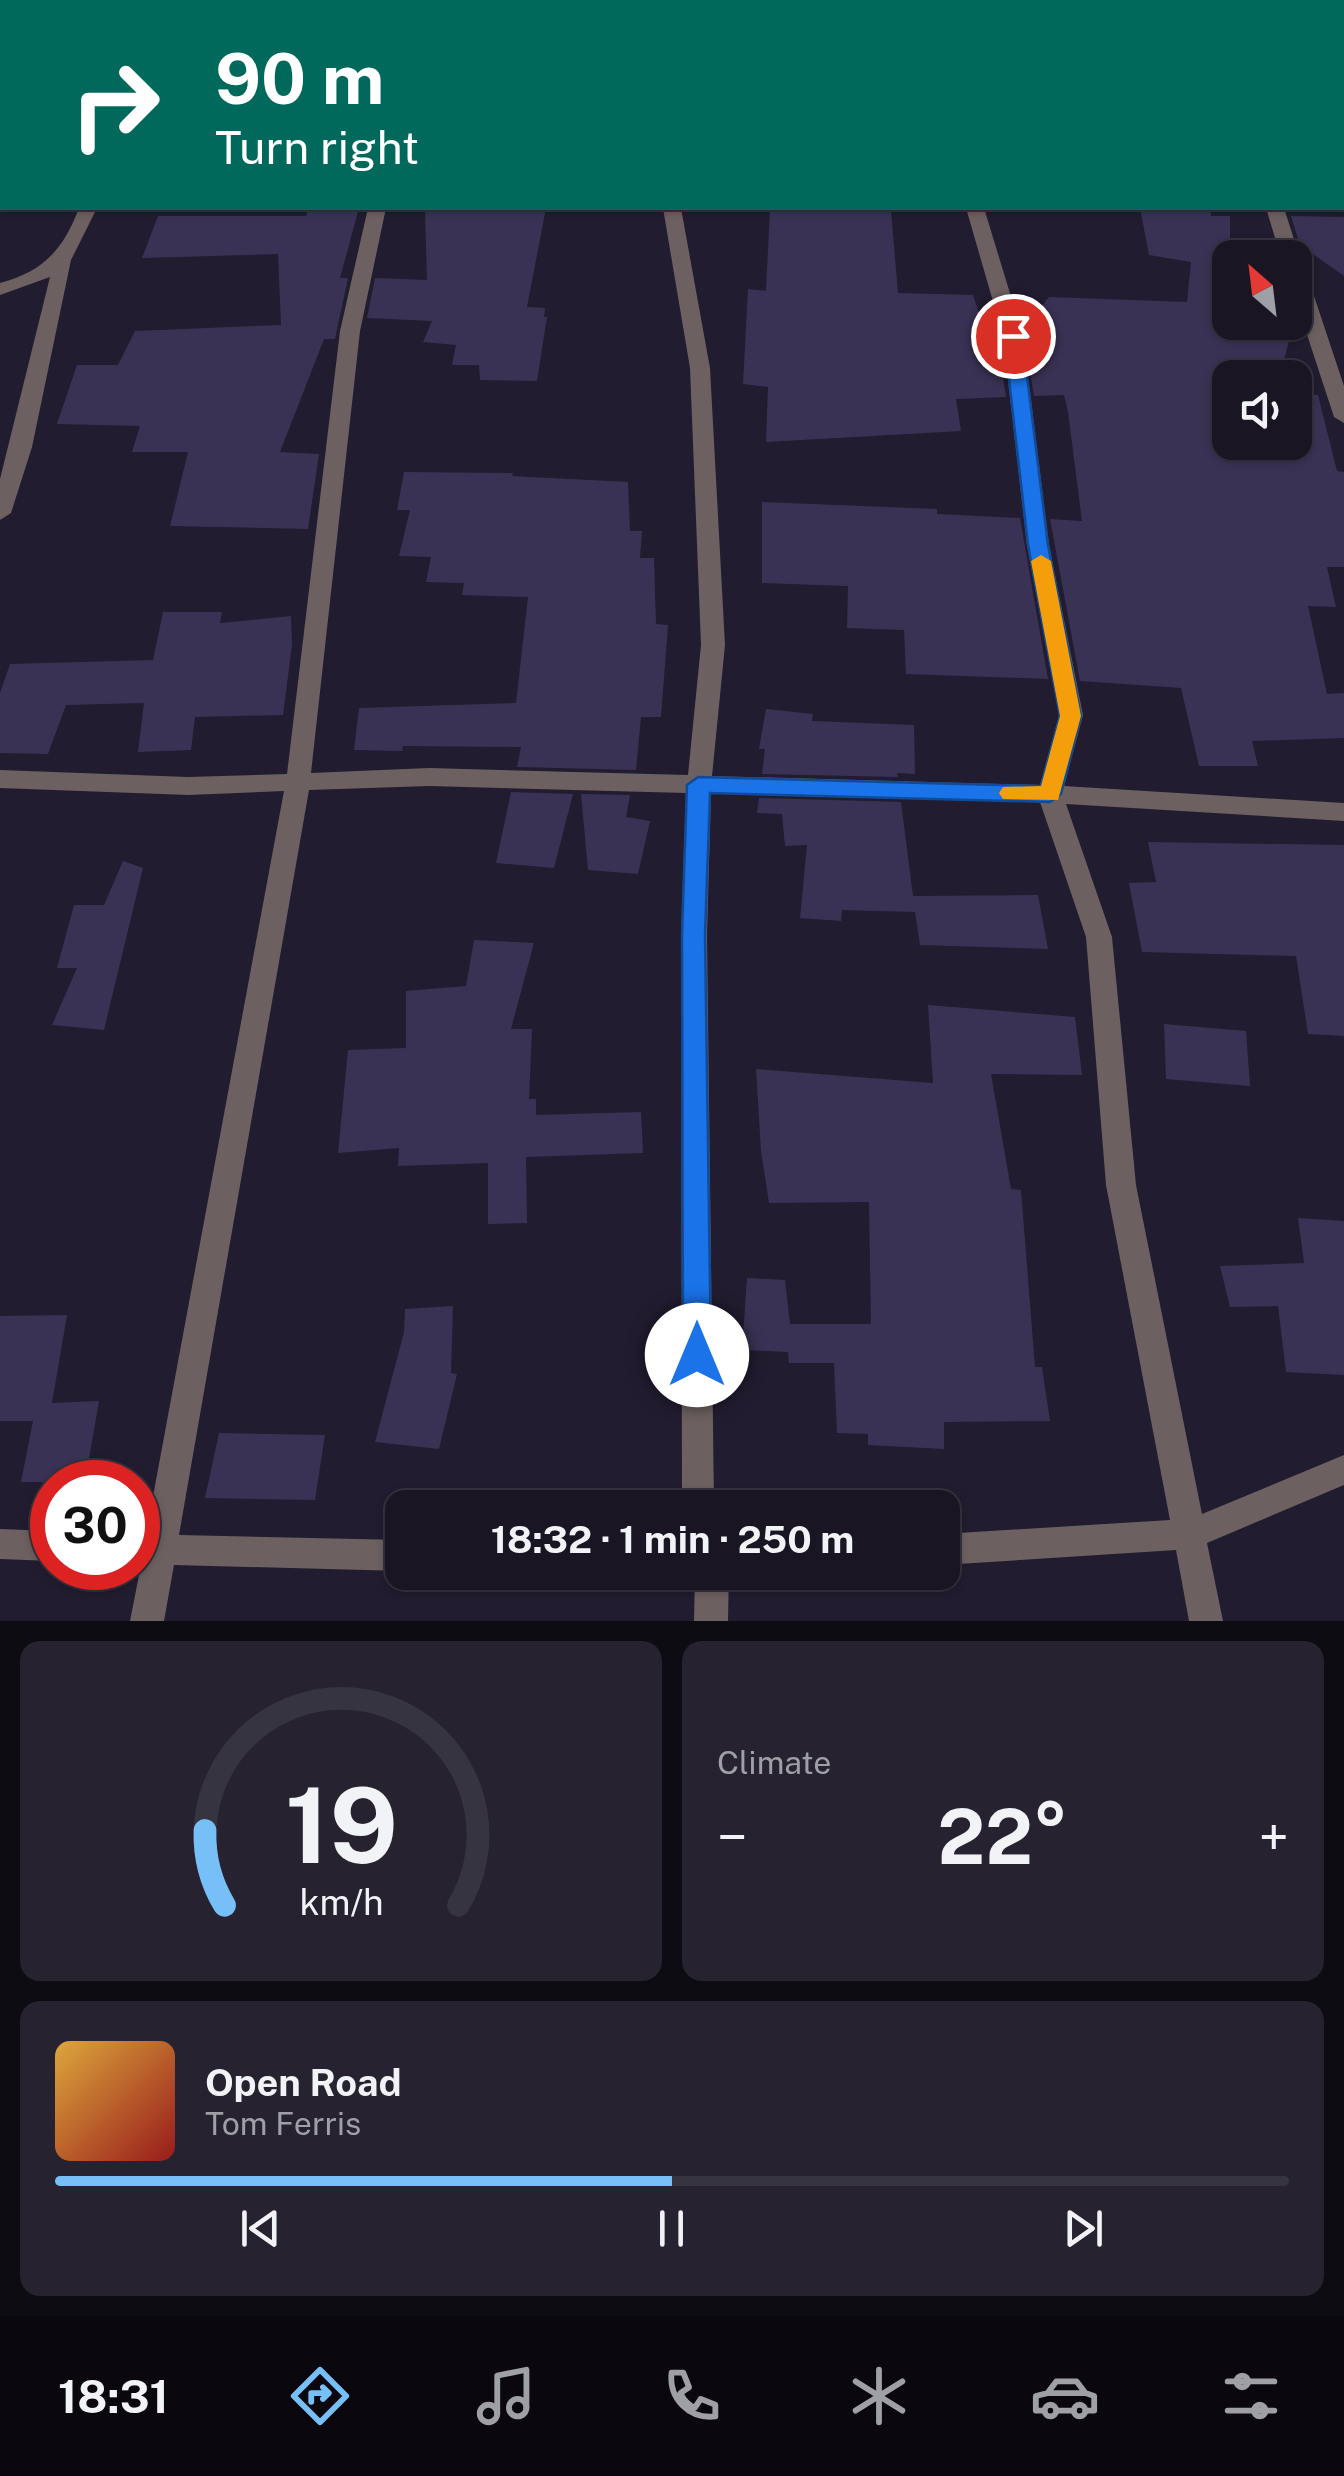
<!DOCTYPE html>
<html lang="en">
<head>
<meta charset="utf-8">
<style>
	:root { --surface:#191523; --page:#262230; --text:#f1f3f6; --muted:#9f9fa6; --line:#373441; --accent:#76c0f7 }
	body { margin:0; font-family:"Public Sans",sans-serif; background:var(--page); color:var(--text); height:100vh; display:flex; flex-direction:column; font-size:38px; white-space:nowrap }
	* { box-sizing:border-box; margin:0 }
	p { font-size:32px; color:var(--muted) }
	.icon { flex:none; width:55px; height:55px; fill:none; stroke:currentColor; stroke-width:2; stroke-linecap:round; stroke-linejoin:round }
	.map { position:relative; height:1621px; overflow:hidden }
	.side { display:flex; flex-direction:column; gap:20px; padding:20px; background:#0e0c13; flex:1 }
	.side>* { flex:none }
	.banner { position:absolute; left:0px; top:0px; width:1345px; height:210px; box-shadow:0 2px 8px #0004,0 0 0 2px var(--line); background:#00695c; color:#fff; overflow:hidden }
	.needle { width:65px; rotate:332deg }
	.fabs { position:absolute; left:1212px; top:240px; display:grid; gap:20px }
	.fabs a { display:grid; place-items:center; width:100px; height:100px; border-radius:20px; background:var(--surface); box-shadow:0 2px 8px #0004,0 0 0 2px var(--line); font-size:50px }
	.speed { position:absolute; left:30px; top:1460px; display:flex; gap:20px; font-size:50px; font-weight:700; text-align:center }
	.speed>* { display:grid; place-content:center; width:130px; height:130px; border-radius:50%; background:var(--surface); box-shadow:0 2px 8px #0004,0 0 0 2px var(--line); line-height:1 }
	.speed .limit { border:15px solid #d22; background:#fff; color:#111 }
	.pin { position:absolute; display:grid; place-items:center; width:85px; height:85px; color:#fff; margin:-42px; border:5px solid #fff; border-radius:50%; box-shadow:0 2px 10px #0007 }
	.me { position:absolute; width:110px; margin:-55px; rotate:0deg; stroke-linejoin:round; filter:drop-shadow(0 0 8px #0008) }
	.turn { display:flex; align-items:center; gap:35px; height:210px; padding:0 50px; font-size:45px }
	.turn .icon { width:130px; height:130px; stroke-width:2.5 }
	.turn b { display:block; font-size:70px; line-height:85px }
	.big { font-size:75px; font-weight:700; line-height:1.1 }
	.side .widget { flex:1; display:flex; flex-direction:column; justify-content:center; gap:15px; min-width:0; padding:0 35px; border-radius:20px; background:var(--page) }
	.side .dial { align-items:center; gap:0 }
	.dial svg { height:260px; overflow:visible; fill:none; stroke:var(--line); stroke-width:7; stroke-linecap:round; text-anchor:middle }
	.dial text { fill:var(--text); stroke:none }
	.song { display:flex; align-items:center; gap:30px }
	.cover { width:120px; height:120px; border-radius:15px; background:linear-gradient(135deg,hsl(40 70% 55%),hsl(0 70% 35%)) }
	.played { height:10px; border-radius:5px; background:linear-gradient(90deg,var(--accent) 50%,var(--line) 50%) }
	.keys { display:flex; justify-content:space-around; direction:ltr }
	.heat { display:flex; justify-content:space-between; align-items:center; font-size:55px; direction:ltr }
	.side .tiles { flex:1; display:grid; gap:20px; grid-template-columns:1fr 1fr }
	.widget:last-child { grid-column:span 2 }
	.trip { position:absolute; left:385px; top:1490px; width:575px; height:100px; border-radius:20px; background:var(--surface); box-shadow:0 2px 8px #0004,0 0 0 2px var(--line); font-weight:700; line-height:100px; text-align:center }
	.tab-bar { display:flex; height:160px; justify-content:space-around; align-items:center; background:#0a080e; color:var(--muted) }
	.tab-bar .icon { width:70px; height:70px }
	.tab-bar .on { color:var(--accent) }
	.tab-bar b { font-size:45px; color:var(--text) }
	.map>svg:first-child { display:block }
</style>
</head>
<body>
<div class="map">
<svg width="1344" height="1621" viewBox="0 0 1344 1621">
	<rect width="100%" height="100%" fill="#211c2f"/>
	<path fill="#3a3254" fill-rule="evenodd" d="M309,208h50l-19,70h8l-13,61h-11l-44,113 39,2 -11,75 -138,-3 18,-74h-56l8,-26 -83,-2 20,-59h41l17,-34 146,-6 -3,-71 -136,4 16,-42h148z
		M425,208h121l-19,99 18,1 -1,9h3l-10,64 -57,-1 -1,-15h-27l4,-20 -33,-3 9,-21 -65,-3 8,-40 52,2z
		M770,208l121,3 7,82 75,2 6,18 14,1 13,83 -50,2 5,32 -195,11 2,-55 -25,-3 5,-95 18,2z
		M1140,208h70l1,8h19v115l59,10 -6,23 19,2 -2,29h18l19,76 7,1v95h-17l9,40 -28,-1 19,88 17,-1v45l-92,3 6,25h-59l-18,-78 -101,-7 -30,-162 32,2 -14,-109 -4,-17 -30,1 -14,-82 15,1 14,-18 138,5 4,-40 -42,-7zM1230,378h65v64h-65z
		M1291,216l53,1v59l-44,-31z
		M404,472l109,1 -1,3 116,6 2,49h12l-2,27h14l2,66 12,1 -7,92h-20l-5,53 -119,-3 4,-20 -118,-1 -1,5 -48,-1 5,-42 157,-5 12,-106 -66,-2 2,-12 -38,-1 5,-25 -32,-1 11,-46h-13z
		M762,502l175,7v5l83,4 28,161 -142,-5 -2,-44 -57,-2 1,-42 -86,-3z
		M163,612h59l-2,11 71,-7 1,29 -9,70 -88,2 -4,33 -53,2 6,-49 -78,2 -18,49 -48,-1v-60l10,-29 143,-4z
		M766,709l47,5 -1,7 102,4 1,49 -18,-1 1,4 -136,-3 3,-25h-6z
		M511,792l62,2 -19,74 -58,-5z
		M581,794l49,1 -4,22 24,4 -12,53 -50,-4z
		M759,798l142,4 12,94 125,-1 10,54 -128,-4 -5,-33 -73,-2 -1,11 -41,-3 7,-73 -22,1 -3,-32 -25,-1z
		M1148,842l196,3v191l-36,-2 -12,-78 -154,-4 -13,-69 27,-1z
		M123,861l20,7 -39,162 -52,-5 25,-57h-20l17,-63h30z
		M474,940l60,3 -23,86h21l-3,70h7v16l105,-3 2,41 -117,4 1,66 -39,1v-61l-90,3 1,-18 -61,5 10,-103 58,-2v-57l60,-5z
		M928,1005l147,12 7,58 -91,-1 20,115 10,1 14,177h7l8,54 -106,1v27l-76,-4v-11l-31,-1 -3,-70h-45l-1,-11 -46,-2 5,-72 38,2 5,44h81l-2,-122 -100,1 -8,-52 -5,-82 177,14z
		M1164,1024l82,7 4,55 -84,-7z
		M1298,1218l46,3v154l-58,-3 -8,-66 -48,1 -10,-41 84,-3z
		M453,1306l-2,67 6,1 -18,75 -64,-7 29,-110 1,-23z
		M67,1315l-15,88 47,-2 -14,81h-64l12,-61h-33v-105z
		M219,1433l106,2 -10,65 -110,-2z"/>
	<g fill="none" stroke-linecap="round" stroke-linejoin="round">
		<path fill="#6c6060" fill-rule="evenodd" d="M260,0h83l1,2h-82z
			M496,0h66l-67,2z
			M658,0h16v2h-16z
			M685,0h28l1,2h-27z
			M935,0h16l1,2h-16z
			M1199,0h16l1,2h-16z
			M1342,18h2v10h-2z
			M79,208h18l-26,52 -39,187 -21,66 -11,7v-41l50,-202 -50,18v-12c44,-12 63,-33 79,-75z
			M368,208h18l-26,123 -49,442 118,-5 259,7 13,-130 -11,-277 -27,-160h18l29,160 15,277 -13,131 328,9 19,-70 -32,-170 -24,-209 -37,-128h18l39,128 26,209 34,170 -19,71 280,17v18l-278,-17 46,133 24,248 66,329 142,-59v30l-137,58 16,78h-34l-13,-71 -234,15v-31l228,-14 -64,-335 -20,-248 -46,-135 -329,-9 -4,142 7,573h-32l-1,-573 5,-142 -257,-7 -120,4 -130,745 223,5v31l-228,-6 -10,56h-34l11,-56 -3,-31h8l138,-743 -96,4 -188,-7v-18l188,7 99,-3 53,-443z
			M1266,208h18l16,50 -2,4 -3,-4h-14z
			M1295,263l10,6 39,117v37l-10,-6 -39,-119z
			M0,1529l52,2v30l-52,-2z
			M695,1572h34l-1,49h-34z"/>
	</g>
	<path fill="#1a73e8" stroke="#114b97" stroke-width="2.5" d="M1013,331l9,5 26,209 33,171 -20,78 -11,8 -340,-9 -5,142 6,420 -4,8 -10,4 -10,-4 -4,-8 -1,-420 5,-150 11,-8 343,9 19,-70 -32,-171 -24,-209z"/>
	<path fill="#f59e0b" d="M1041,555l10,6 30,155 -23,84 -55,-1 -4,-6 4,-6 38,-1 19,-70 -29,-155z"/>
</svg>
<div class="fabs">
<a><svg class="needle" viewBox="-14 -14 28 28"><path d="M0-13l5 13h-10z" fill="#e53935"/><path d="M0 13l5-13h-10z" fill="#9f9fa6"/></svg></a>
<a><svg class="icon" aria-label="sound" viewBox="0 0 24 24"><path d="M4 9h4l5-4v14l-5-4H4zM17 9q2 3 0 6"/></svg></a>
</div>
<div class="speed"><div class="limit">30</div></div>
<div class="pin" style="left:1013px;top:336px;background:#d93025"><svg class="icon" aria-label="arrive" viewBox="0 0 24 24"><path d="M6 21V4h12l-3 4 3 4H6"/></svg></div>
<svg class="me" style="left:697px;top:1355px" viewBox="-20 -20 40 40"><circle r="19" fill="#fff"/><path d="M0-13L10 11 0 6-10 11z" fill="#1a73e8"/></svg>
<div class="trip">18:32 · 1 min · 250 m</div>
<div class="banner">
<div class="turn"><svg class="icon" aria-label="right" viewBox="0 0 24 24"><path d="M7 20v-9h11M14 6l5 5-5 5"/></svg><div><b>90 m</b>Turn right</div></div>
</div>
</div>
<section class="side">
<div class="tiles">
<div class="widget dial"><svg viewBox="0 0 100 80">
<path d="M14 69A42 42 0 1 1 86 69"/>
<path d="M14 69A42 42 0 0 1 8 46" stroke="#76c0f7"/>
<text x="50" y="56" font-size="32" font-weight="700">19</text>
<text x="50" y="72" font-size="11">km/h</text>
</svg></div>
<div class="widget"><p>Climate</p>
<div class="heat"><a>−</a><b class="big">22°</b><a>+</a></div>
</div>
<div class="widget">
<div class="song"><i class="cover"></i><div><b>Open Road</b><p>Tom Ferris</p></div></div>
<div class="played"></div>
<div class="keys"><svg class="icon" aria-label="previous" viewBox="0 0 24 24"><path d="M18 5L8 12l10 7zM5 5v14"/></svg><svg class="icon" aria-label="pause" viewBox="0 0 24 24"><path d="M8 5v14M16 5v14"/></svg><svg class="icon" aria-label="next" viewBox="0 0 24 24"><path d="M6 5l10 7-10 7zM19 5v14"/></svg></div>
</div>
</div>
</section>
<nav class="tab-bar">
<b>18:31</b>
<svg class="icon on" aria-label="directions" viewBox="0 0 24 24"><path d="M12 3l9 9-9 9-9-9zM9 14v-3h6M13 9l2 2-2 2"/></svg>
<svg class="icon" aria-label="music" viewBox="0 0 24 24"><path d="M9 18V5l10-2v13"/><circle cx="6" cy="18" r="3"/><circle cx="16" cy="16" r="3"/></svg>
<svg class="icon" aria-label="phone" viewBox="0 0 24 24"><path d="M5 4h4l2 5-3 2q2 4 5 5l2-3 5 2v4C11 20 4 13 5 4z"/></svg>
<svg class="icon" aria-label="climate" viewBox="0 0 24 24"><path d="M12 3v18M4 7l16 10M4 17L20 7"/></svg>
<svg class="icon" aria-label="car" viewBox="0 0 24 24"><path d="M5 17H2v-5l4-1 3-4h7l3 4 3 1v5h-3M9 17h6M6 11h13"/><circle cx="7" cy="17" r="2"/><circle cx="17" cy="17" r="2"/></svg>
<svg class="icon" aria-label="filters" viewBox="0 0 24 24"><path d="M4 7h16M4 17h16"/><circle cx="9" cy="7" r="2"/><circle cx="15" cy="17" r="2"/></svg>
</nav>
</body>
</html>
